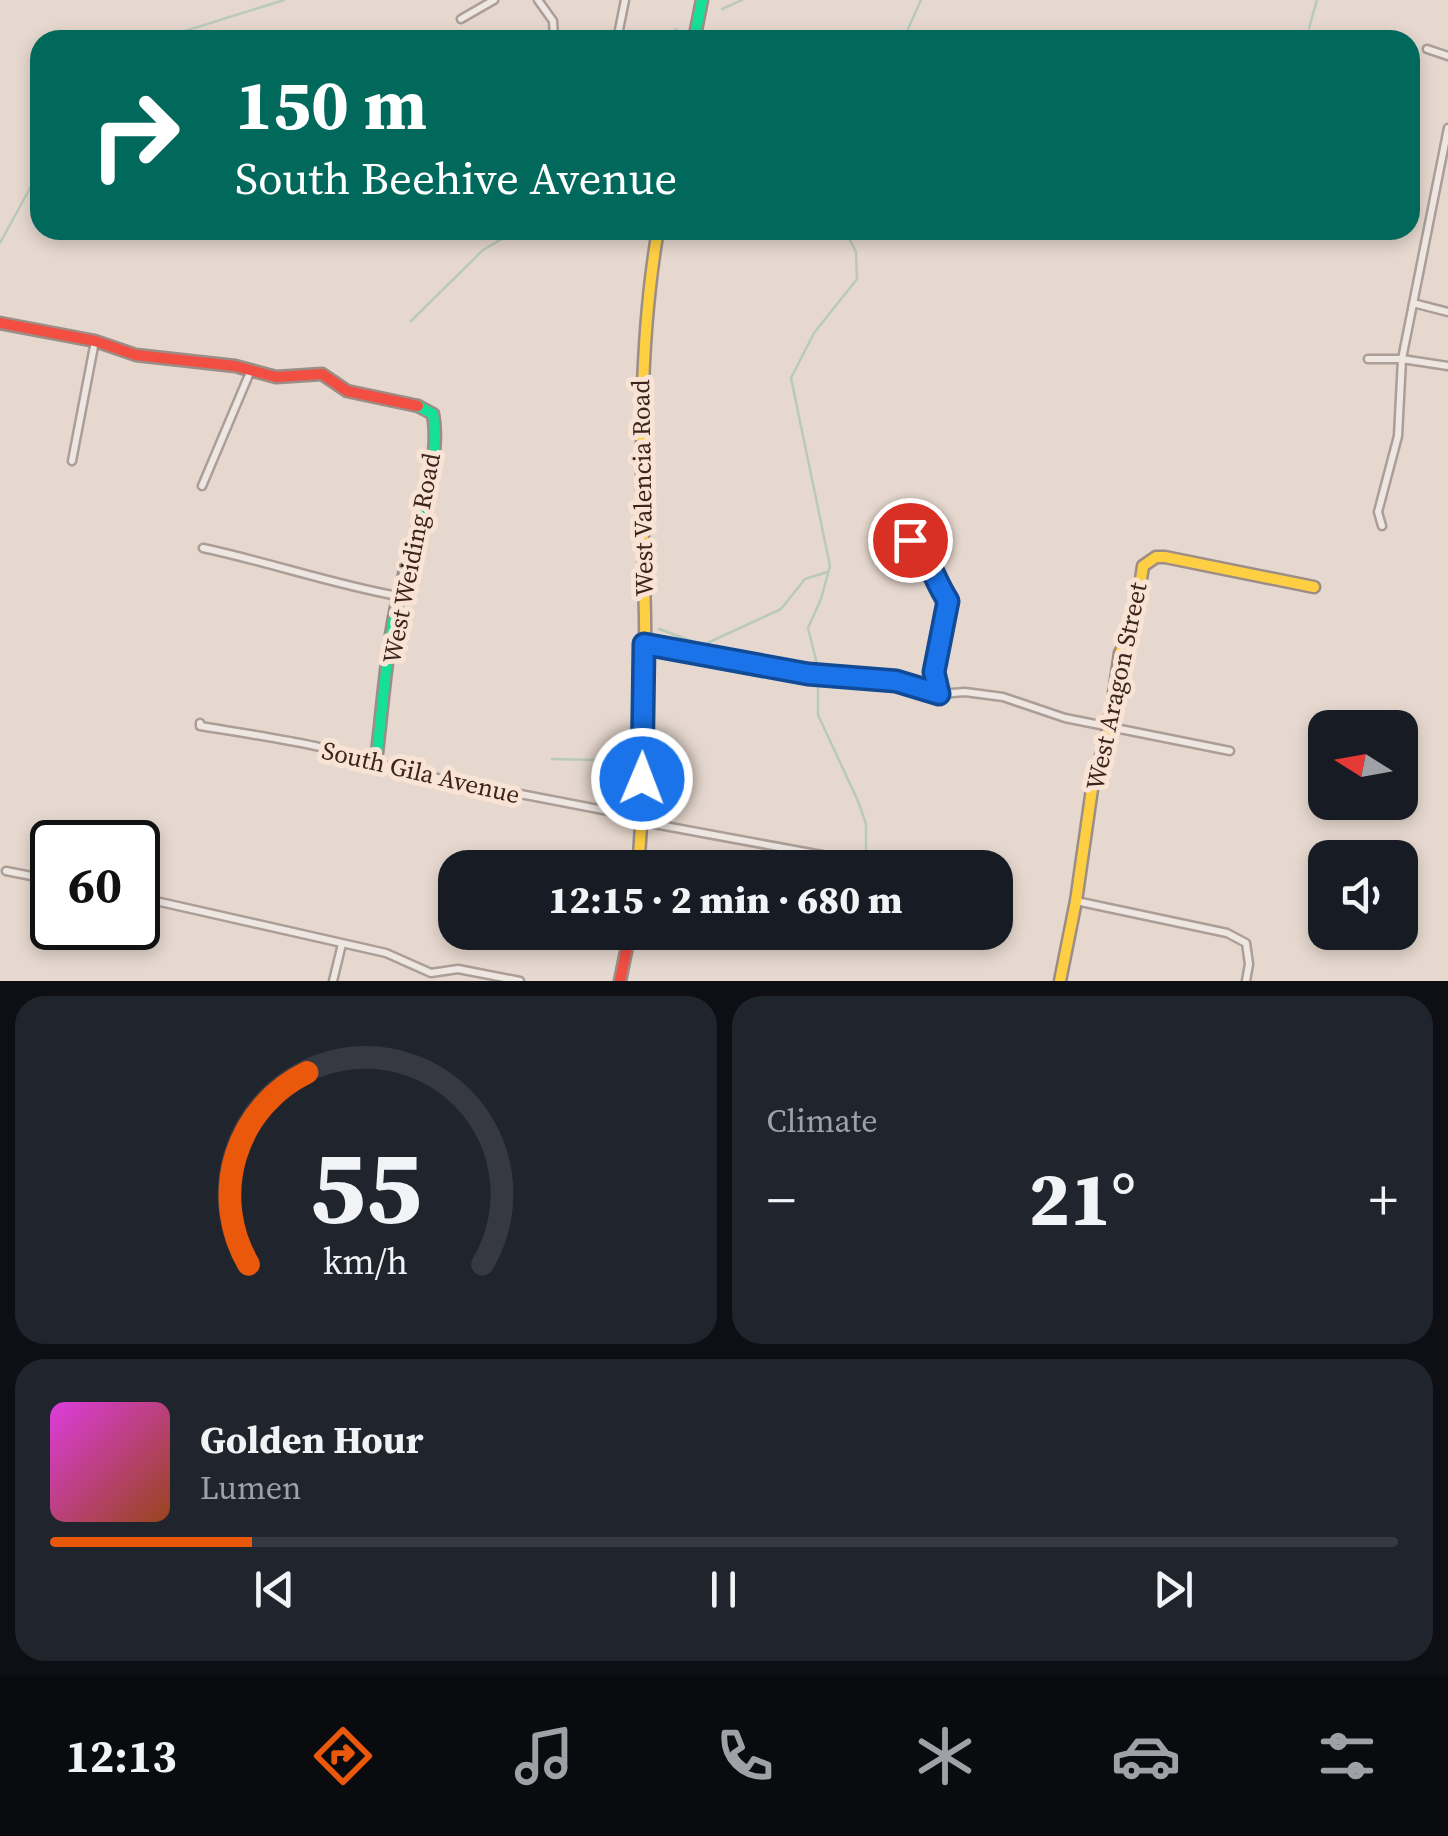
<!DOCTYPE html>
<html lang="en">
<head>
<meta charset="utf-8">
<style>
	:root { --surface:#171b24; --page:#20242c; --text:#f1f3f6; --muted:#9ea1a6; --line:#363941; --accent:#ea580c }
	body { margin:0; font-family:"Source Serif 4",serif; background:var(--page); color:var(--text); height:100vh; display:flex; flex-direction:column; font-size:38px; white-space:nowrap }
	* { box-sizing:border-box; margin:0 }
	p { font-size:32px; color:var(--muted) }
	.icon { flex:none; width:55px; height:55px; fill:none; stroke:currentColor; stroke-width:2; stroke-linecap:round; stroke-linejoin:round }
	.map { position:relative; height:981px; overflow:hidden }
	.drawer { display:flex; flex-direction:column; gap:15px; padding:15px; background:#0d0f14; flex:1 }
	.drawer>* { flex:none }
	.hud { position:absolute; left:30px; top:30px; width:1390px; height:210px; border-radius:30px; box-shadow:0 5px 15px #0003; background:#00695c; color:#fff; overflow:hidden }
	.needle { width:65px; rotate:281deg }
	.tools { position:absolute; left:1308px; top:710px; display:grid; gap:20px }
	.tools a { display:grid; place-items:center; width:110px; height:110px; border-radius:20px; background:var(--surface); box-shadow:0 5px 15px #0003; font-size:50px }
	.speed { position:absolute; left:30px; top:820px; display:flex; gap:20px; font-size:50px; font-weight:700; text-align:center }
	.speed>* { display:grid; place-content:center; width:130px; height:130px; border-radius:50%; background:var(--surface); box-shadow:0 5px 15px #0003; line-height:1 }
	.speed .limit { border:5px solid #111; border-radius:15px; background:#fff; color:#111 }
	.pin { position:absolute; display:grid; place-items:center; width:85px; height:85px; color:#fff; margin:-42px; border:5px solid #fff; border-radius:50%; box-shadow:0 2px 10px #0007 }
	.me { position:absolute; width:110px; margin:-55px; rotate:1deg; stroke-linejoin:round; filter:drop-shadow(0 0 8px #0008) }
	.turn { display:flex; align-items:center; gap:35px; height:210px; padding:0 40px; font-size:45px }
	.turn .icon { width:130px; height:130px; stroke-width:2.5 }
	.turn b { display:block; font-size:70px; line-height:85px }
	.big { font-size:75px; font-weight:800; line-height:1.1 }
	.drawer .tile { flex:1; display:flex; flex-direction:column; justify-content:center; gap:15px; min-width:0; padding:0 35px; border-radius:30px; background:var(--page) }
	.drawer .dial { align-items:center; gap:0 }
	.dial svg { height:260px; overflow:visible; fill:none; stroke:var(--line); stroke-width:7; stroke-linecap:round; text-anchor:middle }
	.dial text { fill:var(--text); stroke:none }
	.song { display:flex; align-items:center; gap:30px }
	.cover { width:120px; height:120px; border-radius:15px; background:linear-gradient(135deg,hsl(300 70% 55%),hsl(20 70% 35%)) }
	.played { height:10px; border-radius:5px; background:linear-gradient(90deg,var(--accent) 15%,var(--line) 15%) }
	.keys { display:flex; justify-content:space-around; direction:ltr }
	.heat { display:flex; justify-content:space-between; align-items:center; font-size:55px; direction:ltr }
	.drawer .tiles { flex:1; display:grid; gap:15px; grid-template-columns:1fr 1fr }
	.tile:last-child { grid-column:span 2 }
	.trip { position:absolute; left:438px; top:850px; width:575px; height:100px; border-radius:30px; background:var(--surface); box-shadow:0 5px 15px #0003; font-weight:800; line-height:100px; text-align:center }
	.menu { display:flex; height:160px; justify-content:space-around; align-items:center; background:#090b0e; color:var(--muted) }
	.menu .icon { width:70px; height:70px }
	.menu .selected { color:var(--accent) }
	.menu b { font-size:45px; color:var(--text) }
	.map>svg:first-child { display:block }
</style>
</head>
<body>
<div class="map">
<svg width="1448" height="981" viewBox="0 0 1448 981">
	<rect width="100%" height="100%" fill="#e6d8ce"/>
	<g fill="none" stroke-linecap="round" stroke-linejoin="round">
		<path stroke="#b9caba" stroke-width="2.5" d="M722,9l20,-9
			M1309,28l8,-28
			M156,40l128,-40
			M665,40l11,-11
			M903,40l18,-40
			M845,230l11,22 1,27 -43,54 -23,45 39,188 -9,33 -13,29 10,40v47l40,86 8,23v29
			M0,243l40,-73
			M411,321l72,-71 34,-20
			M659,629l44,16 78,-36 24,-30 22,-7
			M552,759l45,1 29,10"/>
		<defs>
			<path id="street" d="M538,0l15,21 1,17
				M461,19l33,-19
				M541,40h21
				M617,40l8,-40
				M1427,49l21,7
				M1413,303l35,9
				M1368,359h34l46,7
				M72,461l23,-120
				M202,486l49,-116
				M1382,526l-4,-14 20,-76 4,-77 46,-231
				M902,538c28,11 30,39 45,63l-13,71 5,22
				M203,548c66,14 129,36 195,48
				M645,645l163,29 88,7 43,13 26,-2 38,5 62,21 165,33
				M200,723v3c67,11 137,20 201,45l218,42h23
				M643,822l206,38
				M6,871l46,9
				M138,897l248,56 45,20 27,-4 62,12
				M144,898l4,-14
				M1076,901l151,32 19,10 3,21 -3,17
				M333,981l9,-37"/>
			<path id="fast" d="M694,40l8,-40
				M376,761c7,-55 10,-113 23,-167 12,-52 44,-128 34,-180l-15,-8"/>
			<path id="slow" d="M638,868c7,-84 8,-167 7,-251 -3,-129 -9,-259 13,-387
				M1060,981l16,-80 16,-112 17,-62 11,-74 14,-27 9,-60 13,-9h9l149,30"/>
			<path id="jam" d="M0,323l95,18 41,14 99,11 41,11 46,-3 25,17 71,15
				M620,981l10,-49"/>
		</defs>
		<use href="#street" stroke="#ac9e97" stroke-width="11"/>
		<use href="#fast" stroke="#9c8d87" stroke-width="15"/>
		<use href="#slow" stroke="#9c8d87" stroke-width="15"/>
		<use href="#jam" stroke="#9c8d87" stroke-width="15"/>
		<use href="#street" stroke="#eee6e1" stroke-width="6"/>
		<use href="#fast" stroke="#16e098" stroke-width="10"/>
		<use href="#slow" stroke="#ffcf43" stroke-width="10"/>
		<use href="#jam" stroke="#f24e42" stroke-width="10"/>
	</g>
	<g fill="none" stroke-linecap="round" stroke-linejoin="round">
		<defs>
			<path id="route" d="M642,779l2,-135 164,30 88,7 43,13 -5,-22 14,-71c-15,-23 -17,-43 -38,-61"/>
		</defs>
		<use href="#route" stroke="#114b97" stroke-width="25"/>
		<use href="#route" stroke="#1a73e8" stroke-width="18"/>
	</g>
	<g text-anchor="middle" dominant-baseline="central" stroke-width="10" stroke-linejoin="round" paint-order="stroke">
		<g font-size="25" fill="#3d231e" stroke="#f8e3d5">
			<text transform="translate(642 488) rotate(-91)">West Valencia Road</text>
			<text transform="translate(411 558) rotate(-79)">West Weiding Road</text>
			<text transform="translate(1116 686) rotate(-78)">West Aragon Street</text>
			<text transform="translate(421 772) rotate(13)">South Gila Avenue</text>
		</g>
	</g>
</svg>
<div class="tools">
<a><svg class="needle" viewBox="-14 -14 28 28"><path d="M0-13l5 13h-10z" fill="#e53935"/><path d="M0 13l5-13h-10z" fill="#9ea1a6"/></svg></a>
<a><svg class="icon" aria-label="sound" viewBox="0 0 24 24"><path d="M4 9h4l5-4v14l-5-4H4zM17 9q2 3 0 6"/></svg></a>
</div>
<div class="speed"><div class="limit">60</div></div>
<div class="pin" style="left:910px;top:540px;background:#d93025"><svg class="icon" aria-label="arrive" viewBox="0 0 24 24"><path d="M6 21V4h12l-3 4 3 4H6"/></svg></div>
<svg class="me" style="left:642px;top:779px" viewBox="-20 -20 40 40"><circle r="17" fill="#1a73e8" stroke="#fff" stroke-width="3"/><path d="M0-11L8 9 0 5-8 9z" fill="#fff"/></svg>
<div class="trip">12:15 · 2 min · 680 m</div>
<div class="hud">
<div class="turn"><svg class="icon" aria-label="right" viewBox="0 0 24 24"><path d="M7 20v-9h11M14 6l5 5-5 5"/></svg><div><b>150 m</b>South Beehive Avenue</div></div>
</div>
</div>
<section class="drawer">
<div class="tiles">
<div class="tile dial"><svg viewBox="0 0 100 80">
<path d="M14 69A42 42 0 1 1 86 69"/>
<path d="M14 69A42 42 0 0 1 32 10" stroke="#ea580c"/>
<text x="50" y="56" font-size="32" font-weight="700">55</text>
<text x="50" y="72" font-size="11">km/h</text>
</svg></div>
<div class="tile"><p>Climate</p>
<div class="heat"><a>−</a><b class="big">21°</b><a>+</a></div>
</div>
<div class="tile">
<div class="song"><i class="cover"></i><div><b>Golden Hour</b><p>Lumen</p></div></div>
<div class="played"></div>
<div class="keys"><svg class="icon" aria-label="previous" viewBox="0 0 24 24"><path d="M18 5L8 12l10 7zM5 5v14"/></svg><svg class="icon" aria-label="pause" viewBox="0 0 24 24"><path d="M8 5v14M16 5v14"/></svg><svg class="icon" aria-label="next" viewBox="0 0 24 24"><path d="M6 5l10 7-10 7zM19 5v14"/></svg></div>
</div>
</div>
</section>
<nav class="menu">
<b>12:13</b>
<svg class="icon selected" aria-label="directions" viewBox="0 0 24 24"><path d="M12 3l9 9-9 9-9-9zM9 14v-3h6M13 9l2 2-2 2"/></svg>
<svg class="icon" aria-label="music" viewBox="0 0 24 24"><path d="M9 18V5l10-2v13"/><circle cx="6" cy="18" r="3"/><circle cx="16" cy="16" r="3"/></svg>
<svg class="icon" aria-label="phone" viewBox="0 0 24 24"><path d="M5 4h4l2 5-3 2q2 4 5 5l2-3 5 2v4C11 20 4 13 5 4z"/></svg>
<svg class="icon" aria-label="climate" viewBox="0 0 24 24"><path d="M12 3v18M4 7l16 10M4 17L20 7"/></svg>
<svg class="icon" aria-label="car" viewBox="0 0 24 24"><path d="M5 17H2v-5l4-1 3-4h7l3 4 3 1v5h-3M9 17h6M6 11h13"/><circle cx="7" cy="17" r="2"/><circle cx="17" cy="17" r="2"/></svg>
<svg class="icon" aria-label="filters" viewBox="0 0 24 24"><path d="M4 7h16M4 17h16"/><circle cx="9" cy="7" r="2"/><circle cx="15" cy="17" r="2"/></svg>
</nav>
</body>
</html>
